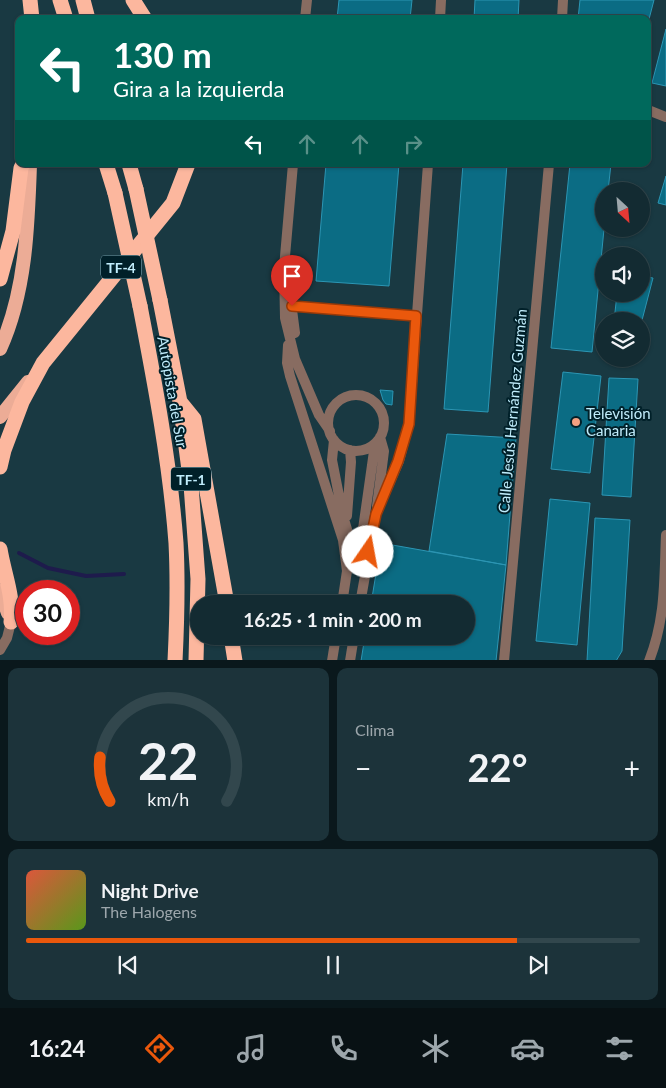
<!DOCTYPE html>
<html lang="es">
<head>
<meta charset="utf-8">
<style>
	:root { --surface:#132b32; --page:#1c333a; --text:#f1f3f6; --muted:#9da7ac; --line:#32474d; --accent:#ea580c }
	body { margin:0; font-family:Lato,sans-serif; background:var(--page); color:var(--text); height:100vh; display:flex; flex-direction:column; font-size:19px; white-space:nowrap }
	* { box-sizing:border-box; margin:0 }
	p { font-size:16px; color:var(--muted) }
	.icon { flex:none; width:28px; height:28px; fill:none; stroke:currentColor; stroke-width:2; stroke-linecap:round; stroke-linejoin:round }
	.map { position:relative; height:660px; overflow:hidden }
	.drawer { display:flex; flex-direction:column; gap:8px; padding:8px; background:#0a181c; flex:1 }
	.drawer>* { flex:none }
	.hud { position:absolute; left:15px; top:15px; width:636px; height:152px; border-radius:10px; box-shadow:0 1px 4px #0004,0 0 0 1px var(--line); background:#00695c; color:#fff; overflow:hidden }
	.needle { width:32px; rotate:154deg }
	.buttons { position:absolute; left:595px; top:182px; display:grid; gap:10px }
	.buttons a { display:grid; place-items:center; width:55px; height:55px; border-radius:50%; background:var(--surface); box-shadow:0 1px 4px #0004,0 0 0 1px var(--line); font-size:25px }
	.speed { position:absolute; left:15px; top:580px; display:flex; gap:10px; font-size:25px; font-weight:700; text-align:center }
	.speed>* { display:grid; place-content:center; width:65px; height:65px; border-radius:50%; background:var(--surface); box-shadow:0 1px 4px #0004,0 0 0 1px var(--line); line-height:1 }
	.speed .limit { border:8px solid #d22; background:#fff; color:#111 }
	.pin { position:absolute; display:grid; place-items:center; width:42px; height:42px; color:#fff; margin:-51px -21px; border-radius:50% 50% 50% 0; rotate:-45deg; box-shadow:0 0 5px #0007 }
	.pin .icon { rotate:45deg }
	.me { position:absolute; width:55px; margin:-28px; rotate:12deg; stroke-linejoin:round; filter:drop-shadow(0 0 4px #0008) }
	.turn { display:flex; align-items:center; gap:18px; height:105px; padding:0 15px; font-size:22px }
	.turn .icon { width:65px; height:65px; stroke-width:2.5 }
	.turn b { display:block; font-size:35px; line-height:42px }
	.lanes { display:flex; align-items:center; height:48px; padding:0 15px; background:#0003; justify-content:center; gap:25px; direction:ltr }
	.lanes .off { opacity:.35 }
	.big { font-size:38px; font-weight:700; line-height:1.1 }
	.drawer .widget { flex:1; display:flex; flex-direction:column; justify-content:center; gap:8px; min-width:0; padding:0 18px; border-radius:10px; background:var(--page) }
	.drawer .dial { align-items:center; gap:0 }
	.dial svg { height:130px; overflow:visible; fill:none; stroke:var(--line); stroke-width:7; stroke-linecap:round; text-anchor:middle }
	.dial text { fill:var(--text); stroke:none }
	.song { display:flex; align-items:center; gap:15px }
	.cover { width:60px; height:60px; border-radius:8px; background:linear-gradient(135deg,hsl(10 70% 55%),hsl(90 70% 35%)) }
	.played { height:5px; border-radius:2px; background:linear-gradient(90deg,var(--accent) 80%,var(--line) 80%) }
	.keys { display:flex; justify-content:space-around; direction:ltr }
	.heat { display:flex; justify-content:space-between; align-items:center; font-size:28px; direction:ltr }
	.drawer .tiles { flex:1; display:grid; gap:8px; grid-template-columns:1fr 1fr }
	.widget:last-child { grid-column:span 2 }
	.trip { position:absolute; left:190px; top:595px; width:285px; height:50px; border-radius:25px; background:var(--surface); box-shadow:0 1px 4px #0004,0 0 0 1px var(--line); font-weight:700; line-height:50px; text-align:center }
	.menu { display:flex; height:80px; justify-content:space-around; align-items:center; background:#081114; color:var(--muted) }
	.menu .icon { width:35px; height:35px }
	.menu .current { color:var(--accent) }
	.menu b { font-size:22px; color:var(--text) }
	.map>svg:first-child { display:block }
</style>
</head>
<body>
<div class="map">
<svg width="666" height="661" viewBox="0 0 666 661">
	<rect width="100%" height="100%" fill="#193942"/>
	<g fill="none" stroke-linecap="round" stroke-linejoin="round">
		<path stroke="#1e1b4c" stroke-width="4" d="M19,553l29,15 38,8 38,-2"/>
	</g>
	<path fill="#0b6c84" stroke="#2c96b4" d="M339,0h73l-2,19h-73z
		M475,0h44l-1,19h-44z
		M580,0h74l-6,23v-4h-70z
		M666,29v57l-14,-3z
		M326,164h73l-10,122 -73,-5z
		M463,164h44l-19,248 -44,-3z
		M570,164h41l-3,27h-4v38l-12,123 -41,-4z
		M666,176v29l-8,-2z
		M641,276l12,2 -12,46v-3h-27l3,-27h24z
		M563,372l38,4 -11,97 -39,-4z
		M609,378l29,1 -7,118 -29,-2z
		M380,390l13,1 -1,14 -6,-1 -3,-4z
		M447,434l69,4 -10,127 -77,-14z
		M550,499l40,4 -13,142 -41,-4z
		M595,518l35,2 -8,131 -6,10h-29z
		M381,543l125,22 -10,96h-135l4,-25h101v-32h-95z"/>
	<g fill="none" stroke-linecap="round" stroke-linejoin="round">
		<path stroke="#886c61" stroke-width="10" d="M305,19l2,-19
			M440,19l1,-19
			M562,19l1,-19
			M648,110l18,7
			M293,164l-9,104 1,50 10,41 24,56 11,16
			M291,302l4,31
			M292,306l124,10
			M288,345l-1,18 3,13 53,164 4,31
			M328 423a28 28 0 1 1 56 0a28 28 0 1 1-56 0Z
			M334,440l-2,20 11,56 9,30 -1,14 -4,11 -5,33
			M377,506l7,-55 -4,-14
			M347,516l4,-54 -1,-12
			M368,549l-5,-20 12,-85
			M360,604l16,-90 23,-53 10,-37 19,-260
			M332,661l4,-25
			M350,661l4,-25
			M504,661l45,-497
			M649,661c17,-43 15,-82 17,-126"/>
		<path stroke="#886c61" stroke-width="10" d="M0,650l7,-12 4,-16"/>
		<path stroke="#ecac96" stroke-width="14" d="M0,349c26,-57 28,-124 30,-185
			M0,417l28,-35
			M0,591l8,22"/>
		<path stroke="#fcb79e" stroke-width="15" d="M30,0l2,19
			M60,0l6,19
			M83,0l5,19
			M133,0l12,19
			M106,164l9,29
			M129,164l7,25
			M0,279l13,-48 8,-63 2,-4
			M160,300l20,102 11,83 7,94 -2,82
			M140,306c15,78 30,157 36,237 2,39 1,78 -1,118
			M181,403l13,16 33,185
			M0,467l4,-17 18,-48 21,-39 130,-160 15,-39
			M0,549c4,25 14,47 11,73
			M231,636l4,25"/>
		<path stroke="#fcb79e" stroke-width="15" d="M136,189l24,111
			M115,193l25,113"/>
	</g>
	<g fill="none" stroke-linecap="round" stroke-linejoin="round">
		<defs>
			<path id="route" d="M292,306l124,10 -7,108 -11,37 -22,53 -8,38"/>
		</defs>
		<use href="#route" stroke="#983908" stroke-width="12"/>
		<use href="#route" stroke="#ea580c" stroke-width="9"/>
	</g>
	<circle fill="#f3a081" stroke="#002029" stroke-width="2" cx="576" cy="422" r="5"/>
	<g text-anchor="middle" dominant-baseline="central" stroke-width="4" stroke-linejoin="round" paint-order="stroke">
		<g fill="#002029" stroke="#86b0bd" stroke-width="1">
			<rect x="101" y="255.5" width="40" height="23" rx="4"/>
			<rect x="171" y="467.5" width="40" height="23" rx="4"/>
		</g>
		<g font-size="14" font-weight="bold" fill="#c0edfc">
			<text x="121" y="267">TF-4</text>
			<text x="191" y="479">TF-1</text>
		</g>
		<g font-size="15" fill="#c0edfc" stroke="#002029">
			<text transform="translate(173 392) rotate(80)">Autopista del Sur</text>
			<text transform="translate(512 411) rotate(-85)">Calle Jesús Hernández Guzmán</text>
		</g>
		<g font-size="15" fill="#c0edfc" stroke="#002029" text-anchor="start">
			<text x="586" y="413">Televisión<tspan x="586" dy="17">Canaria</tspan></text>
		</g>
	</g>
</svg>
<div class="buttons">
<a><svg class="needle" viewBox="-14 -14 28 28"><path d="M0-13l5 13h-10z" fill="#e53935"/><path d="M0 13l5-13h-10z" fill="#9da7ac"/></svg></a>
<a><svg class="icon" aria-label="sound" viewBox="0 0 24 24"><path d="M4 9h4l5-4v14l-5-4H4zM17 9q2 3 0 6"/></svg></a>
<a><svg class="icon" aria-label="layers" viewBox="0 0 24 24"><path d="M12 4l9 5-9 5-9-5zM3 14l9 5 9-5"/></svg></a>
</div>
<div class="speed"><div class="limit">30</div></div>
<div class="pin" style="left:292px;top:306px;background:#d93025"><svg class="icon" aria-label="arrive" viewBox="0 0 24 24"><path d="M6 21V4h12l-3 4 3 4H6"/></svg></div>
<svg class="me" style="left:368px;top:552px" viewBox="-20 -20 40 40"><circle r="19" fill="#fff"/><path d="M0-13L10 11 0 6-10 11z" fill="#ea580c"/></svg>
<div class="trip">16:25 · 1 min · 200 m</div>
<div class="hud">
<div class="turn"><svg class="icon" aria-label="left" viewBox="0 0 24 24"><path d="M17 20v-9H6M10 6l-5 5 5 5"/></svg><div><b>130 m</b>Gira a la izquierda</div></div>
<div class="lanes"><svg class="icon" aria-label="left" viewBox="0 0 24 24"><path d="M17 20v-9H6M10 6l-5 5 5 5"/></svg><svg class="icon off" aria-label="ahead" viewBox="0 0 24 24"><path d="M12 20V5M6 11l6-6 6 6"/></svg><svg class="icon off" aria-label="ahead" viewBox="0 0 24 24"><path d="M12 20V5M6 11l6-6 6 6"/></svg><svg class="icon off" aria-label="right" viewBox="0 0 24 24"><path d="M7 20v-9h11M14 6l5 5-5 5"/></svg></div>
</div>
</div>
<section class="drawer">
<div class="tiles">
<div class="widget dial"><svg viewBox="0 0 100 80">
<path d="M14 69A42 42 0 1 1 86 69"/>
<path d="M14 69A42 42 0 0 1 8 42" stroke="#ea580c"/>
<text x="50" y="56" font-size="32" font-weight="700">22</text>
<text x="50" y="72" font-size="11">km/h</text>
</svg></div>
<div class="widget"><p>Clima</p>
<div class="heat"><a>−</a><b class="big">22°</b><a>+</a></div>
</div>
<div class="widget">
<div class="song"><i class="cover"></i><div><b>Night Drive</b><p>The Halogens</p></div></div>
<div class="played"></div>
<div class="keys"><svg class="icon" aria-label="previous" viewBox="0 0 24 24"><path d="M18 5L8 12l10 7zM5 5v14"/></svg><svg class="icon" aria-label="pause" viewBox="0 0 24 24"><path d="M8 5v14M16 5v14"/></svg><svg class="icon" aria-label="next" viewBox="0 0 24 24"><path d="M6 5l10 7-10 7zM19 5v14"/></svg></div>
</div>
</div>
</section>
<nav class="menu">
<b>16:24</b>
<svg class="icon current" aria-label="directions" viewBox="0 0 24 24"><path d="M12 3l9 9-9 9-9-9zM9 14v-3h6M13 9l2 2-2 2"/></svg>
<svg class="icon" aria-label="music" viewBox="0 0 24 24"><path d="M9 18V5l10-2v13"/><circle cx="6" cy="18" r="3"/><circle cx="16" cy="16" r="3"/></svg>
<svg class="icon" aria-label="phone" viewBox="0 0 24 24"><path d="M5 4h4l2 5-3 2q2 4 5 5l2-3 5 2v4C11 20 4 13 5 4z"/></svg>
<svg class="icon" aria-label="climate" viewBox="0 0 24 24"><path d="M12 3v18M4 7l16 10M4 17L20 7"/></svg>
<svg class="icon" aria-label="car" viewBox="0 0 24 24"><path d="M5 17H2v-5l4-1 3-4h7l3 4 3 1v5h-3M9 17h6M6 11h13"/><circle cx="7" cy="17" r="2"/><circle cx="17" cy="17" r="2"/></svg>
<svg class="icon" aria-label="filters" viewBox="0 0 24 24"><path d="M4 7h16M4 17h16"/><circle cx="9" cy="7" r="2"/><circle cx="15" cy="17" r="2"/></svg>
</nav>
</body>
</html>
